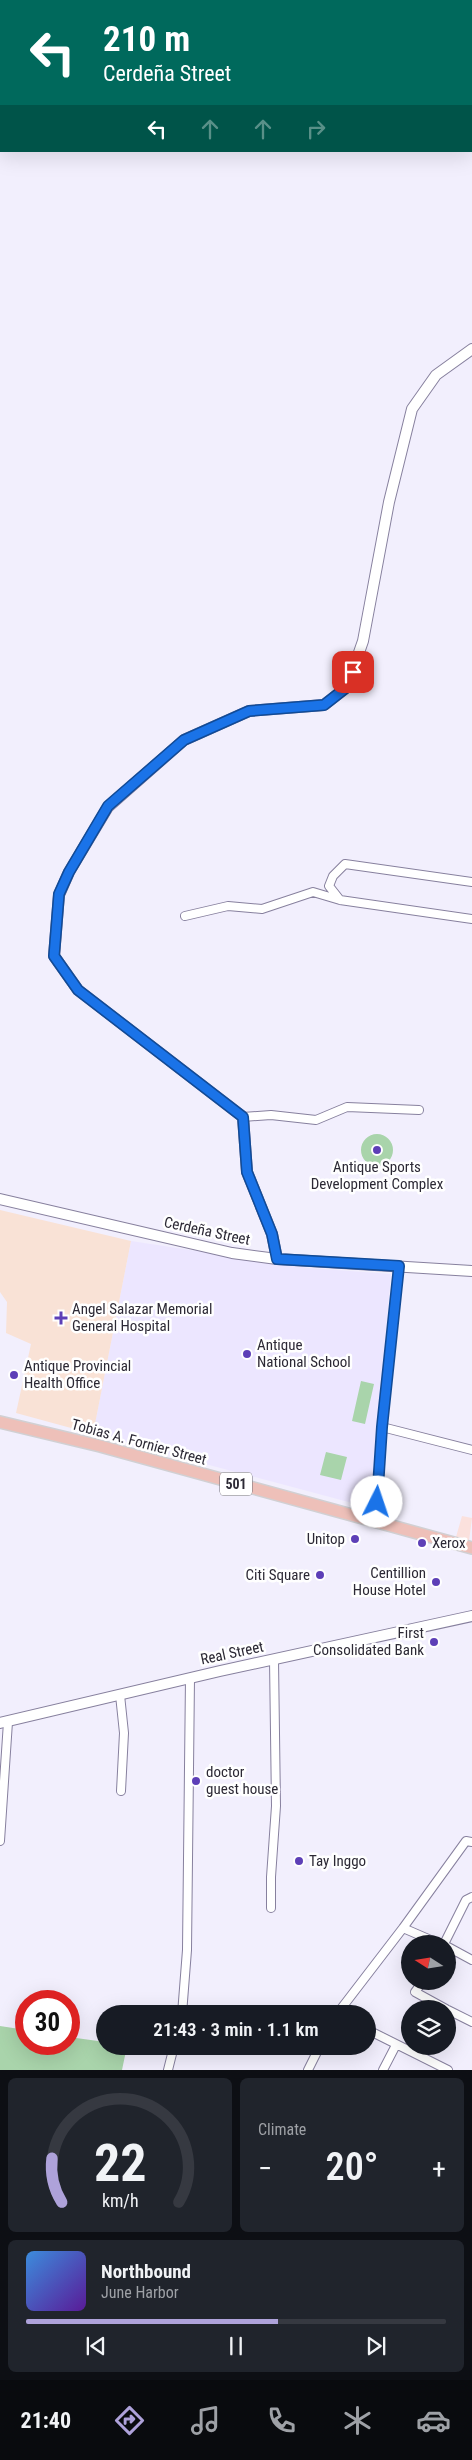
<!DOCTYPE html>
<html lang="en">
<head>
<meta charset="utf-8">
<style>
	:root { --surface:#171b24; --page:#20242c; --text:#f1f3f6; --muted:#9ea1a6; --line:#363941; --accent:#aea2da }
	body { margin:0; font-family:"Roboto Condensed",sans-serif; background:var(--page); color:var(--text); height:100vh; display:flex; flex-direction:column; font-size:19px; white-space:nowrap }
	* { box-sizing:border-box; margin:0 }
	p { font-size:16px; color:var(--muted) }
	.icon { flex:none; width:28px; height:28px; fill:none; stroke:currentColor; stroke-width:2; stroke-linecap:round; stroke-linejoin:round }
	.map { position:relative; height:2070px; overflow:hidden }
	.side { display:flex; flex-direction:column; gap:8px; padding:8px; background:#0d0f14; flex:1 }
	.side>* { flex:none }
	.guide { position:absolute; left:0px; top:0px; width:472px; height:152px; box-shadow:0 5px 20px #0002; background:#00695c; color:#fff; overflow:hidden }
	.needle { width:32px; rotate:282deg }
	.fabs { position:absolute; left:401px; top:1935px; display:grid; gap:10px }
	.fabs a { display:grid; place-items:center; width:55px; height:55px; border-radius:50%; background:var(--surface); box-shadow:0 5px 20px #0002; font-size:25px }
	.speed { position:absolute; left:15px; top:1990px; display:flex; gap:10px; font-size:25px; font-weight:700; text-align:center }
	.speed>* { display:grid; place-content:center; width:65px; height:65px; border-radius:50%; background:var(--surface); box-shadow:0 5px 20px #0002; line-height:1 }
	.speed .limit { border:8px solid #d22; background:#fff; color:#111 }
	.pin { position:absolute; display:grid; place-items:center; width:42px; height:42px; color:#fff; margin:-21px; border-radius:10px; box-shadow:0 2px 8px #0006 }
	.me { position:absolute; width:55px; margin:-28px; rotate:4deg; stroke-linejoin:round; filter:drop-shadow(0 0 4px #0008) }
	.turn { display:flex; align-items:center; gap:18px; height:105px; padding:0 20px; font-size:22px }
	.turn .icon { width:65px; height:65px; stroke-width:2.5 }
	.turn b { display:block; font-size:35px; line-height:42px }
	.lanes { display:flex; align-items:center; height:48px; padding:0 20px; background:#0003; justify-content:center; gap:25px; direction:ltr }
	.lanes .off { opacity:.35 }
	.big { font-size:38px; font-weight:600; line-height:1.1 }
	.side .widget { flex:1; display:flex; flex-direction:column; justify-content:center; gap:8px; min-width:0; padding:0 18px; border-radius:8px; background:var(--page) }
	.side .dial { align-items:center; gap:0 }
	.dial svg { height:130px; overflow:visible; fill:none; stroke:var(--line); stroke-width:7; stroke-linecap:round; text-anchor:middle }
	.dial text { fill:var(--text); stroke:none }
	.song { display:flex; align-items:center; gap:15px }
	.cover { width:60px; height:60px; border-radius:8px; background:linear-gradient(135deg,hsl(210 70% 55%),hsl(270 70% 35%)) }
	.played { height:5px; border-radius:2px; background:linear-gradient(90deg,var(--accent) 60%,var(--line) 60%) }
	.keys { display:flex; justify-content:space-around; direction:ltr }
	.heat { display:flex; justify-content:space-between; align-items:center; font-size:28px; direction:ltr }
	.side .tiles { flex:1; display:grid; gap:8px; grid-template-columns:1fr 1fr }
	.widget:last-child { grid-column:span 2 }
	.trip { position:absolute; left:96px; top:2005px; width:280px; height:50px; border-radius:25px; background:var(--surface); box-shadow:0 5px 20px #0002; font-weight:600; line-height:50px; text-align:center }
	.tabs { display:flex; height:80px; justify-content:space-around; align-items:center; background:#090b0e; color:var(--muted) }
	.tabs .icon { width:35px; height:35px }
	.tabs .on { color:var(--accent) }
	.tabs b { font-size:22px; color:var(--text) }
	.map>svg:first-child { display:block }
</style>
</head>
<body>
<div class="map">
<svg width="472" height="2070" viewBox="0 0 472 2070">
	<rect width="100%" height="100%" fill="#f2effd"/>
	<path fill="#fbe1dd" d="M462,1516l10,2 -3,23 -13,-4z"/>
	<path fill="#ece6ff" d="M131,1241l178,27 82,6 -20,234 -278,-74z"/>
	<path fill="#f9e2d6" d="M0,1210l131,31 -38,193 -77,-21 15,-69 -25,-11 1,-31 -7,-10z"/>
	<path fill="#a9d4ab" d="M361 1150a16 16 0 1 1 32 0a16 16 0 1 1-32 0Z
		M361,1381l13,3 -9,40 -13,-3z
		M326,1452l21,5 -6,23 -21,-5z
		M0,2026l26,4v14h43v-7l36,5v4h22l-5,24h-122z"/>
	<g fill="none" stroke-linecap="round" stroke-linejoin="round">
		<defs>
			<path id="street" d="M340,900l-11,-14 4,-10 12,-12 127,18
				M185,916l43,-10 34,3 51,-17 27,8 132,19
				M243,1117l28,-2 45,5 31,-13 72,3
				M382,1427l90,23
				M375,1522l7,-95 17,-161
				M120,1695l4,38 -3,58
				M0,1841l8,-119
				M271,1908v-31l5,-71 -2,-146
				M403,1928l37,16
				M444,1944l22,-44 6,-3
				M448,1947l24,13
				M423,1981l-8,11 31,17
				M448,2010l24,12
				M182,2014l5,-64 3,-272
				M337,2014l66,-86 63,-87 6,1
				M368,2030l80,40
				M168,2070l6,-24
				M308,2070l12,-24
				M383,2070l13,-25"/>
			<path id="secondary" d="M0,1199l232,54 45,6 195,12
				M277,1259l-5,-25 -25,-62 -4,-55 -165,-127 -24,-34 5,-61 10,-23 39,-65 76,-67 65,-29 75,-6 23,-18 16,-46 26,-139 23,-93 24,-34 36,-26
				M0,1723l220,-52 252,-55"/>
			<path id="primary" d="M0,1422l100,24 372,102"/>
		</defs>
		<use href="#street" stroke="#87809e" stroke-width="10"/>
		<use href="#secondary" stroke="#87809e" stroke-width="12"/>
		<use href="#primary" stroke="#d1d0d3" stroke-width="14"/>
		<use href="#street" stroke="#fff" stroke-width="8"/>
		<use href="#secondary" stroke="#fff" stroke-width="10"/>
		<use href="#primary" stroke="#eec0b9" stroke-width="11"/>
	</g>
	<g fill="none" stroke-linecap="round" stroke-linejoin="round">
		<defs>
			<path id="route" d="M353,672l-6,15 -23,18 -75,6 -65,29 -76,66 -39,66 -10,22 -5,62 24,34 165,127 4,55 25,62 5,25 122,7 -17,161 -5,75"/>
		</defs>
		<use href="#route" stroke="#114b97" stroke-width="12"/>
		<use href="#route" stroke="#1a73e8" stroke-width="9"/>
	</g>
	<g fill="#5d3fb7" stroke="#fff" stroke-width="2">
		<circle cx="377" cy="1150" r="5"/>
		<path d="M58.5 1310.5h5v5h5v5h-5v5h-5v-5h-5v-5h5z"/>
		<circle cx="247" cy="1354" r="5"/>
		<circle cx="14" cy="1375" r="5"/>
		<circle cx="355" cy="1539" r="5"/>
		<circle cx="422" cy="1543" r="5"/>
		<circle cx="320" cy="1575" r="5"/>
		<circle cx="436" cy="1582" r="5"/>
		<circle cx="434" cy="1642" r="5"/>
		<circle cx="196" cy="1781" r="5"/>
		<circle cx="299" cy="1861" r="5"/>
	</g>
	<g text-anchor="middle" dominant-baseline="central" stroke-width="5" stroke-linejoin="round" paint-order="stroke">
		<rect fill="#fff" stroke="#6b6972" stroke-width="1" x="220" y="1472.5" width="32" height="23" rx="4"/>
		<g font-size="14" font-weight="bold" fill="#2c2935">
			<text x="236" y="1484">501</text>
		</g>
		<g font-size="15" fill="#2c2935" stroke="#fff" text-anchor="start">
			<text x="377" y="1167" text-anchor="middle">Antique Sports<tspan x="377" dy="17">Development Complex</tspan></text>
			<text x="72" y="1309">Angel Salazar Memorial<tspan x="72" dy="17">General Hospital</tspan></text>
			<text x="257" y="1345">Antique<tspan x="257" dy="17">National School</tspan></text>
			<text x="24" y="1366">Antique Provincial<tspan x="24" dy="17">Health Office</tspan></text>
			<text x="345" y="1539" text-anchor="end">Unitop</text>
			<text x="432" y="1543">Xerox</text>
			<text x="426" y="1573" text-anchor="end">Centillion<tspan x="426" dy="17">House Hotel</tspan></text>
			<text x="310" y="1575" text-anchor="end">Citi Square</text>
			<text x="424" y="1633" text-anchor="end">First<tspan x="424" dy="17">Consolidated Bank</tspan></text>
			<text x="206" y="1772">doctor<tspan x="206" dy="17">guest house</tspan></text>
			<text x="309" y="1861">Tay Inggo</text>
		</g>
		<g font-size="15" fill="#2c2935" stroke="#fff">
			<text transform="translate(207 1231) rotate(12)">Cerdeña Street</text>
			<text transform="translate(139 1442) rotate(15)">Tobias A. Fornier Street</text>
			<text transform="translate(232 1653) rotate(-12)">Real Street</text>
		</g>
	</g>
</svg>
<div class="fabs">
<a><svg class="needle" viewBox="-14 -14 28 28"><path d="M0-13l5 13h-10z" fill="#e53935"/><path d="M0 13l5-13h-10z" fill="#9ea1a6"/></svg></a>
<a><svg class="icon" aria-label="layers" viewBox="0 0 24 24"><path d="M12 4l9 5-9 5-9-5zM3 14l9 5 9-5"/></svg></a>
</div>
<div class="speed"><div class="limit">30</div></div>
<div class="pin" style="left:353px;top:672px;background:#d93025"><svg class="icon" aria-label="arrive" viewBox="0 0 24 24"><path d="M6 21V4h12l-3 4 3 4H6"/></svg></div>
<svg class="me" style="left:377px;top:1502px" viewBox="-20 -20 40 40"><circle r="19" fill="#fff"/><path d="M0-13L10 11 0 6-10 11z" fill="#1a73e8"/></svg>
<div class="trip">21:43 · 3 min · 1.1 km</div>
<div class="guide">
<div class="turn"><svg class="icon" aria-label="left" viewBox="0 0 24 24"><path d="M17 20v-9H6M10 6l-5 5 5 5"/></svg><div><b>210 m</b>Cerdeña Street</div></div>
<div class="lanes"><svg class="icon" aria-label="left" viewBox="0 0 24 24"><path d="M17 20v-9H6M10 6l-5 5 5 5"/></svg><svg class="icon off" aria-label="ahead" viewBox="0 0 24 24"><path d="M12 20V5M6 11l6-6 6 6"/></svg><svg class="icon off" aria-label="ahead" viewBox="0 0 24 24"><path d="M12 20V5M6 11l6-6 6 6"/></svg><svg class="icon off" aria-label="right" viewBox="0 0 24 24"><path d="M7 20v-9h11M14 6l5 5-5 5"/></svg></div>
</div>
</div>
<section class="side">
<div class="tiles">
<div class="widget dial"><svg viewBox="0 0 100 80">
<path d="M14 69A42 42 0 1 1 86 69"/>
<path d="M14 69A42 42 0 0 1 8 42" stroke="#aea2da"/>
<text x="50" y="56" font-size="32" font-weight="700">22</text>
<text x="50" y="72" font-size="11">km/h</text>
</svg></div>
<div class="widget"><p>Climate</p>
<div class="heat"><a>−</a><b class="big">20°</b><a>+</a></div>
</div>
<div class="widget">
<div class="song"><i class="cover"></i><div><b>Northbound</b><p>June Harbor</p></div></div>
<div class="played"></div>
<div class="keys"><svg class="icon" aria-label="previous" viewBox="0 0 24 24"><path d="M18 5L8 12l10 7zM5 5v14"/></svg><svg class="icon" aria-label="pause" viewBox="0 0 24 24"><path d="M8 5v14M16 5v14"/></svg><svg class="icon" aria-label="next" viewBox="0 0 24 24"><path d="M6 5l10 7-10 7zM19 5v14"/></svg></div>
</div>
</div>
</section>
<nav class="tabs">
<b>21:40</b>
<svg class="icon on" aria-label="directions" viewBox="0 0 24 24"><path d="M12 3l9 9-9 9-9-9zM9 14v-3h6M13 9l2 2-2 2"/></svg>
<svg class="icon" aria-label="music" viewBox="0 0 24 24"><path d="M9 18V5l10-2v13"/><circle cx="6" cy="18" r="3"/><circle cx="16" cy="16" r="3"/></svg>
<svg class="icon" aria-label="phone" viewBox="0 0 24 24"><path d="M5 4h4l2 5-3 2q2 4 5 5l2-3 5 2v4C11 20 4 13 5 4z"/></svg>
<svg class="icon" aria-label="climate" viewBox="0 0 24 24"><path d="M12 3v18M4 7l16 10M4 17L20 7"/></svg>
<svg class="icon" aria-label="car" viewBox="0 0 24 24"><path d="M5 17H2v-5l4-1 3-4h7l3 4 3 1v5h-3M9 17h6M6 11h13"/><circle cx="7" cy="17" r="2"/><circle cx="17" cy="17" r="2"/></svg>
</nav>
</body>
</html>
